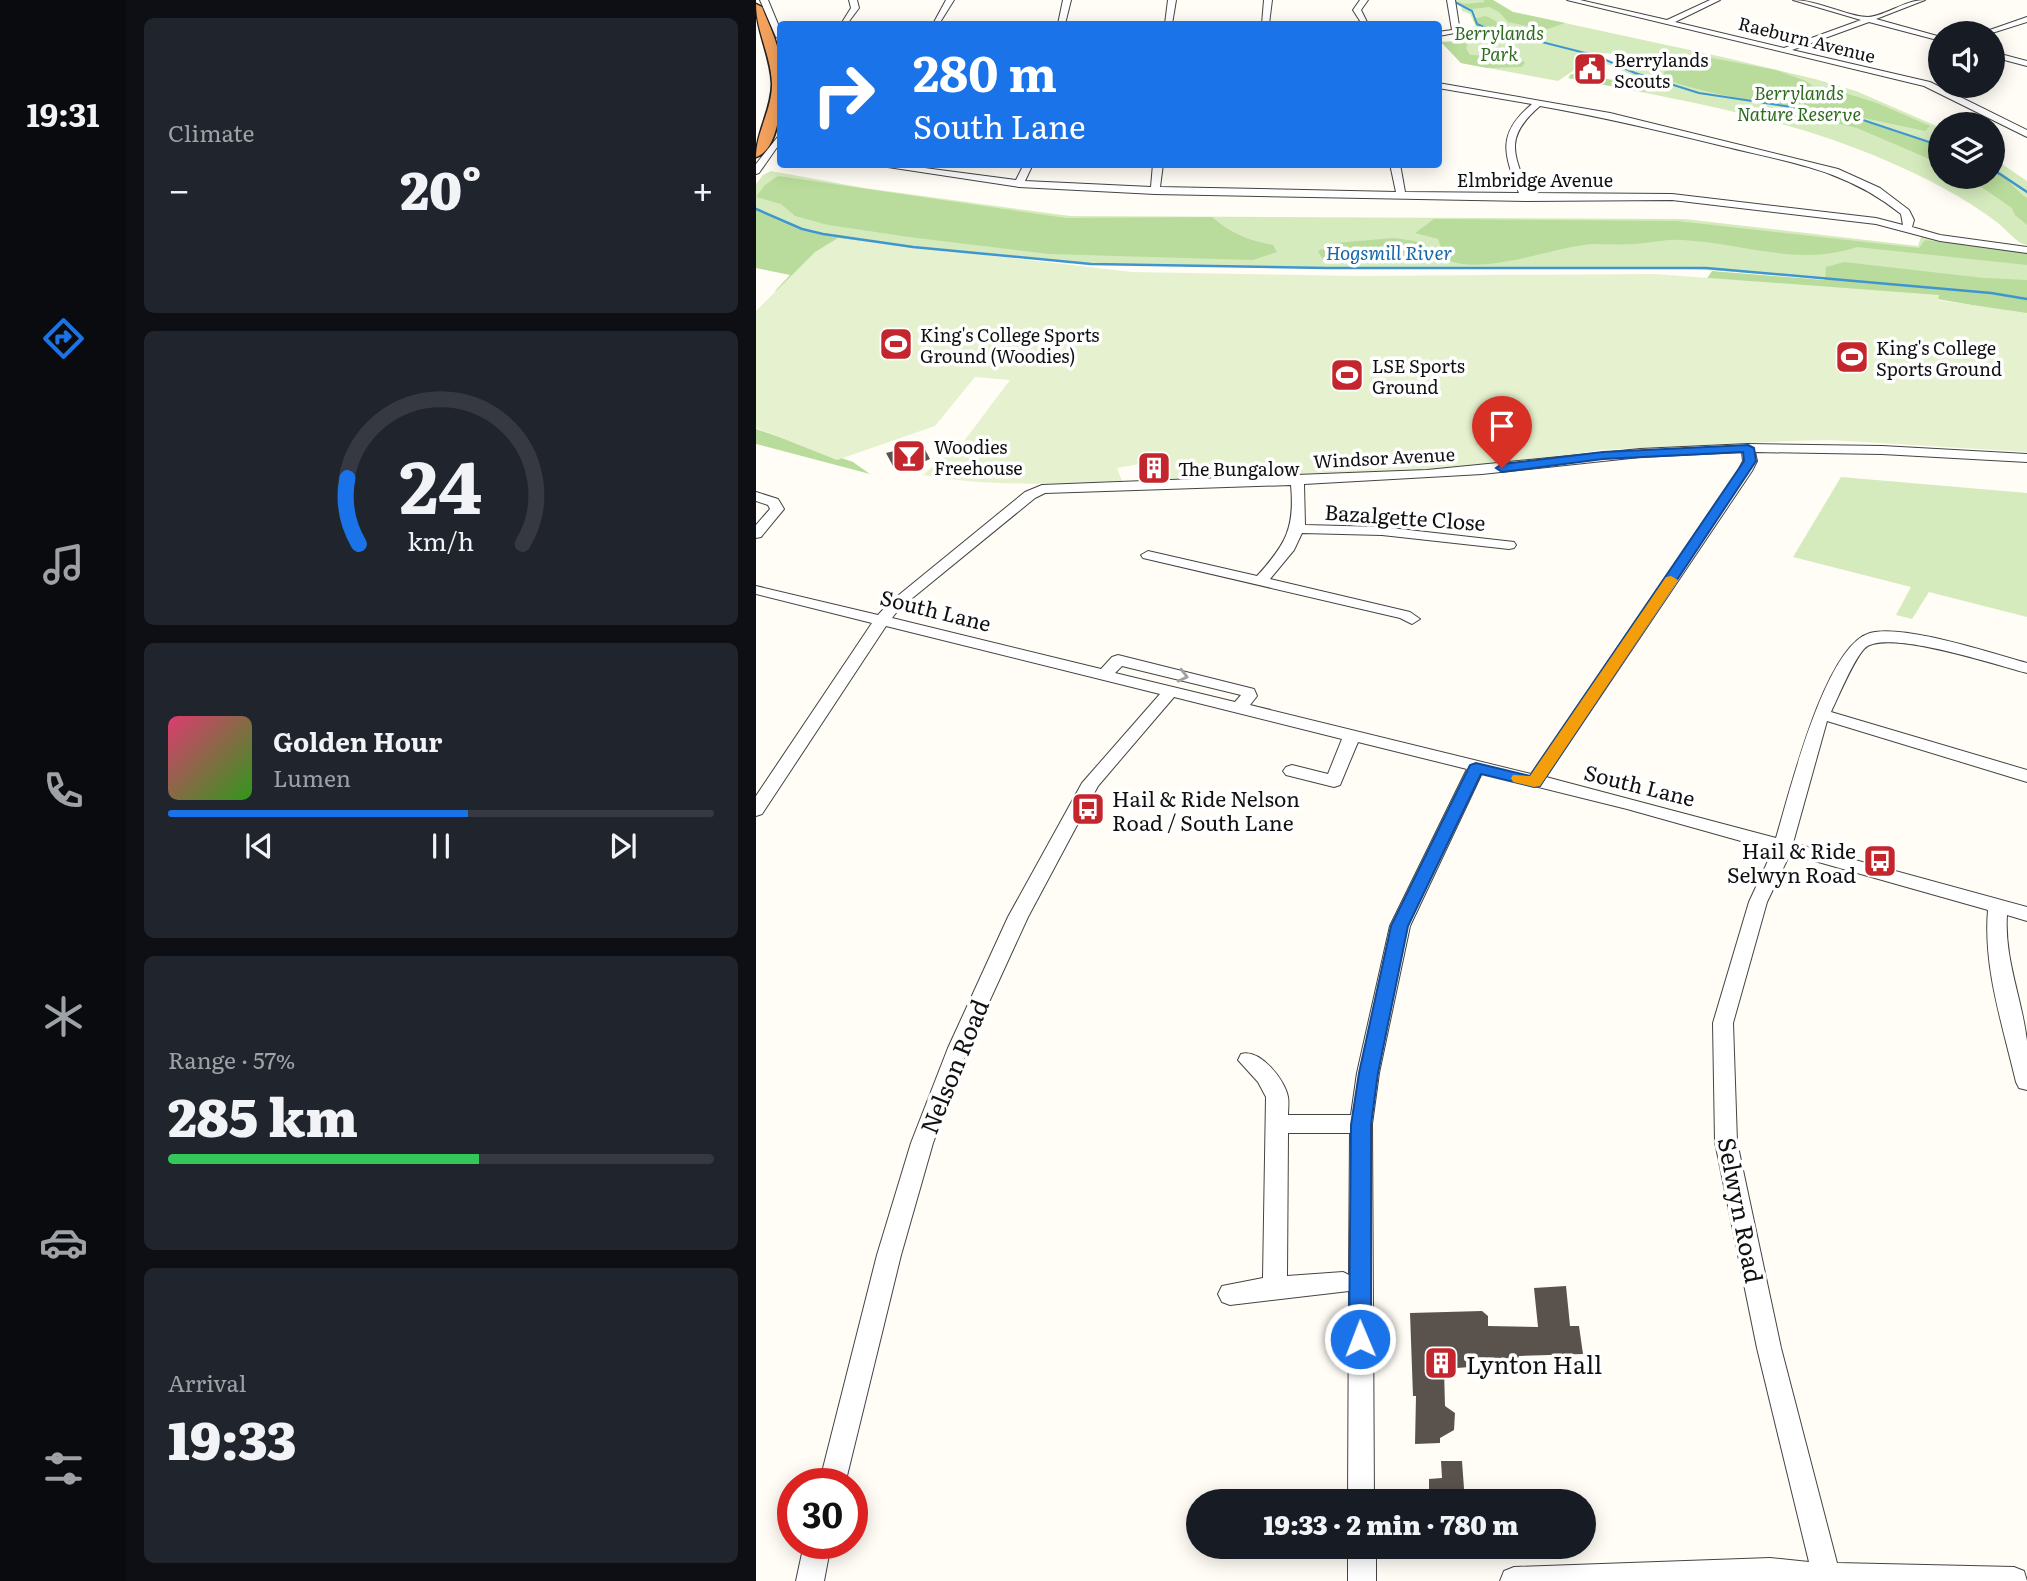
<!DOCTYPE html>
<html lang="en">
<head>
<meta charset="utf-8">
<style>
	:root { --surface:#171b24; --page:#20242c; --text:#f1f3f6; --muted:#9ea1a6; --line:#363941; --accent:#1a73e8 }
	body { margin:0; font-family:Literata,serif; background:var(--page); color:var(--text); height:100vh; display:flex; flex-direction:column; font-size:26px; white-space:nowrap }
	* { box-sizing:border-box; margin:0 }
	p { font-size:23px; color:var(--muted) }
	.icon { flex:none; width:38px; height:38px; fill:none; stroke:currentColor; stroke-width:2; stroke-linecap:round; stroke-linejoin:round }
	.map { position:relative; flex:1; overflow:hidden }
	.sheet { display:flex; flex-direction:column; gap:18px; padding:18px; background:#0d0f14; width:630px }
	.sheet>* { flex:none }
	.top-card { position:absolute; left:21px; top:21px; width:665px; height:147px; border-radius:7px; box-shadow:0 4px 18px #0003; background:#1a73e8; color:#fff; overflow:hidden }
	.fabs { position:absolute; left:1172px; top:21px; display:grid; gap:14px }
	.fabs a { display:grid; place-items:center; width:77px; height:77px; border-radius:50%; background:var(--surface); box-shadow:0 4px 18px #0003; font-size:35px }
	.speed { position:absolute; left:21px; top:1468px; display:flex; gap:14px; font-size:35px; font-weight:700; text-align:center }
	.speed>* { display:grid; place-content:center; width:91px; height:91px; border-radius:50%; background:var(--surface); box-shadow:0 4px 18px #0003; line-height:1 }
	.speed .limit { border:10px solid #d22; background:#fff; color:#111 }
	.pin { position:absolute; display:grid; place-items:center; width:60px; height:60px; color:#fff; margin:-72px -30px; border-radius:50% 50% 50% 0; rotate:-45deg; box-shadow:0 0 7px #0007 }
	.pin .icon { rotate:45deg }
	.me { position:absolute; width:77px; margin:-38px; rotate:359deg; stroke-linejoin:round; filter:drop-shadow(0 0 5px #0008) }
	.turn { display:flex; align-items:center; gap:24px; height:147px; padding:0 21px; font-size:32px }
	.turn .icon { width:91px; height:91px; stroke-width:2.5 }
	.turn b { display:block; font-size:49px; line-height:60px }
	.big { font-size:52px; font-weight:800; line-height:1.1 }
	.sheet .card { flex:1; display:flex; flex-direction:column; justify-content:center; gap:10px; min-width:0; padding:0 24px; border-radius:10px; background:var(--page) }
	.sheet .dial { align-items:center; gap:0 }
	.dial svg { height:182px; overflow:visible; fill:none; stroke:var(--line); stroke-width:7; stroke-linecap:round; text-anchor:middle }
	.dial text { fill:var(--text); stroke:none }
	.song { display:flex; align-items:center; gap:21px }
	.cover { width:84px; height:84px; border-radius:10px; background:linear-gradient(135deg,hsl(340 70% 55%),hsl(110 70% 35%)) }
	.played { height:7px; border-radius:4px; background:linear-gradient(90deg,var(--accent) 55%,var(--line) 55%) }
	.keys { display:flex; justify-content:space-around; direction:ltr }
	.heat { display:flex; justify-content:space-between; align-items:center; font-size:38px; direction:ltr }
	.charge { height:10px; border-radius:5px; background:linear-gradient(90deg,#34c759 57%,var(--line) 0) }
	.trip { position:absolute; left:430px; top:1489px; width:410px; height:70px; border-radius:35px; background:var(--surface); box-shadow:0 4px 18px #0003; font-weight:800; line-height:70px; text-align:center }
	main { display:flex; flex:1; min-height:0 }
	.tab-bar { display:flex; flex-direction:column; width:126px; justify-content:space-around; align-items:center; background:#090b0e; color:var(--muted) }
	.tab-bar .icon { width:49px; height:49px }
	.tab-bar .selected { color:var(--accent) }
	.tab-bar b { font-size:32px; color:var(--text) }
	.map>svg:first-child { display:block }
</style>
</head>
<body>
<main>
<nav class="tab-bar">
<b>19:31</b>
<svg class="icon selected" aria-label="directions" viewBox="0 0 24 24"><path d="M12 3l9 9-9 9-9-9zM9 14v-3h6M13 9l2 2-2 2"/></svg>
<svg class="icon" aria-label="music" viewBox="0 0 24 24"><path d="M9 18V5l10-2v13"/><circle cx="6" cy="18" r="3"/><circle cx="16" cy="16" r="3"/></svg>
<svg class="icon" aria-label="phone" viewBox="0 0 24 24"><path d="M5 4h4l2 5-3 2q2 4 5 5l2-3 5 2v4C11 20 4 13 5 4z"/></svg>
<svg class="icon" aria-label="climate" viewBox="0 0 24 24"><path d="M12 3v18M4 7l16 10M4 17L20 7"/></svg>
<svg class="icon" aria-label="car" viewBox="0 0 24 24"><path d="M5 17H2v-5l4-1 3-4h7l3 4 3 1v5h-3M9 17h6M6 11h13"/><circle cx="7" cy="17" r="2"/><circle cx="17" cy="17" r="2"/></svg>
<svg class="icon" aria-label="filters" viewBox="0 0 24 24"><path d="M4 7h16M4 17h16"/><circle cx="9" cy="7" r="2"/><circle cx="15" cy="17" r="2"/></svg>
</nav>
<section class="sheet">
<div class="card"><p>Climate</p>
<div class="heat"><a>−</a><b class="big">20°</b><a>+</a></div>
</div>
<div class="card dial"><svg viewBox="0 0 100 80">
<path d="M14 69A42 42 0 1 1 86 69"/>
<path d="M14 69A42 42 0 0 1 9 40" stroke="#1a73e8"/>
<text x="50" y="56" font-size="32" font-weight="700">24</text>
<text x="50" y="72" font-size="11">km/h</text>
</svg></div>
<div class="card">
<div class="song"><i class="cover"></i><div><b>Golden Hour</b><p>Lumen</p></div></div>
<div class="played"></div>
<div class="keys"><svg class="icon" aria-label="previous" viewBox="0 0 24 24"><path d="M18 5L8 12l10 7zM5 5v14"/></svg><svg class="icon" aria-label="pause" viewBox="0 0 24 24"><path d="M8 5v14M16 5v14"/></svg><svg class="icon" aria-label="next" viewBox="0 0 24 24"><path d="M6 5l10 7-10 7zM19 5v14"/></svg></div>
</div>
<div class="card"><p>Range · 57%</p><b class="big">285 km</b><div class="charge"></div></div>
<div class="card"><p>Arrival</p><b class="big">19:33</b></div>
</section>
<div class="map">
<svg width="1271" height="1581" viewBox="0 0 1271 1581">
	<rect width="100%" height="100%" fill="#fffdf5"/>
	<path fill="#d5ebbd" d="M696,0h41l20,12 214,46 88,21 41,12 85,37v49h52v-19l34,23v64c-10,-1 -20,-15 -29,-22 -33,-25 -73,-46 -111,-62 -100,-44 -212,-62 -319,-83l2,-4 50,10 21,-5 -46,-20 5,-2 22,9 28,-3 3,-7 -53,-3 -42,28 -97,-18 -20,-21 19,-1v-10l16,-5 -6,-12 -8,-3 -1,-6z
		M15,171l93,17 206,28 615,3 233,27 3,-9 106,14v48l-178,-19 -185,-13 -229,2 -344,-5 -178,-17 -80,-12 -27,15 -50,18v-84l7,-9z
		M1085,477l186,16v124l-98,-25 -17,27 -16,-4 15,-28 -118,-30z"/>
	<path fill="#b9dc9c" d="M696,0l13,4 20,-2 -2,-2h10l20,12 52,11 -37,13 -5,-2 8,-7 -23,-5 -9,-10 -10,-5 -17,2z
		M729,16c12,4 26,15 38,23 -11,3 -25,5 -33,-5l7,-2 -21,-6 -3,-7z
		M704,41l8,4 -2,3 4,7 37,2 18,5 -3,5 -35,1 -26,-5 -20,-21z
		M945,56l75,14 30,11 12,9 24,2 35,11 53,23 -5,5 -123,-26 -6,1 1,2c-45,-7 -90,-14 -133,-29v-7l9,-6 -4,-4 4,-3z
		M816,74l49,7 22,-2 18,8 -19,5 -73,-14z
		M1076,116l39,7 70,23v18l-84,-36 -30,-7 -4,-4z
		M1237,167c14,9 21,23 34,31v27l-12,-10 -3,-7 -45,-31h26z
		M22,176l288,42 146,-1c18,16 38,24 61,28l4,7 -24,8 -204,-6 -140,-17 -81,-12 -33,-9 -14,-12 -25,-7 9,-12z
		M0,210l44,20 22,5 204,26 -251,30 15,-16 -34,-7z
		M678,219l243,2 242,27 6,-8 102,13v12l-170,-18c-60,20 -114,-4 -175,-7 -16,-1 -32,3 -48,4 -14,1 -28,0 -42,0 -40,3 -110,33 -147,15l-7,-20 -23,-6z
		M638,238l21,3 15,8 -4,9c-35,3 -70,6 -104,0l-4,-7 16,-8z
		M1088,262l140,16 43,2v35l-95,-17 -226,-18 6,-9 113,9 1,-13z
		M0,429l97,33 17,12 -114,-30z"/>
	<path fill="#e6f2cf" d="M82,238l294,34 227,4 296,-2 284,21 -1,5 89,13v139l-197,-12 -42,1 -188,9 -75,13 -84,6 -277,10 -1,-19 -46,8 5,13c-66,3 -134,6 -199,-6l41,-34 46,-61 -35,-3 -40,49 -98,34 -81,-32v-117l59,-59z"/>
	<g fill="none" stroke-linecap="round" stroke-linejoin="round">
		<path stroke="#3f96cf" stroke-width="2" d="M695,0l21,11 5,13 9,4 111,28 38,17 64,20 152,23 90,30
			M1237,170l6,4"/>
		<path stroke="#3f96cf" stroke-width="2.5" d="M1241,172l30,20
			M0,209l46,20 21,5 90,13 178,17 236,4h379l285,25 36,6"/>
	</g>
	<path fill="#5a524d" d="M166,444l8,15 -27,12 -10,-5 -7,-13z
		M810,1286l4,40h9l4,28 -64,2 -1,3 -48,-2v10l-26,2 1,37 10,7 -1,17 -14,8v5l-25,1 1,-48h-3l-3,-83 72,-2 6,5v10l50,1 -4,-39z
		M685,1461h21l3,41h-36v-23l13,-1z"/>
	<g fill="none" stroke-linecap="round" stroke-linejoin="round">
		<defs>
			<path id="minor" d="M4,0h8l12,29v10l-4,-2z
				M93,0h8l2,8 -12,16h-6l10,-16z
				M190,0h8l-15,24h-6z
				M307,0h8l-6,24h-7z
				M412,0h8l-4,24h-7z
				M508,0h8l-3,24h-7z
				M604,0h8l-7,10 7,14h-6l-9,-14z
				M691,0h8l5,32 -21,4 -1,-4 14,-2z
				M811,0h13l87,20 43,-20h10l-45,22 109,26 77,-28 -68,-20c25,0 55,17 75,17 18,-1 36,-17 57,-17l-49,19 65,18v4l-72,-19 -77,28 138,32 97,48v7l-103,-51z
				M1271,17v5l-35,11h-11z
				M1237,52l34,9v5l-34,-9z
				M682,83l172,30 228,56 42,19 29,22 5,10 -2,7 28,8 87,12v6l-87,-12 -64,-17 -204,-24 -146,1 -371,-7 -136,-7 -151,-23h26l122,16 8,-16h9l-8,17 126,6 2,-23h10l-3,23 236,5 -6,-28h10l5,28 114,1c-15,-39 -23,-59 13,-89l-94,-16zM784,106c62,11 122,25 183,40 68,17 122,23 178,68l2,11 -27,-7 -204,-24 -143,-1c-16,-40 -25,-56 11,-87z
				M24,134v9l-21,30 -3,1v-10z
				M992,444l134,2 145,8v8l-145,-8 -127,-2 2,9 -5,10 -206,306 230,61c13,-43 49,-193 94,-205 34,-9 120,20 157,30v10c-29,-7 -143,-46 -163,-24 -11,12 -25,46 -33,63l196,58v12l-200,-61 -34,122 234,64v14l-20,-6c-3,44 15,83 20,126 0,16 0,33 0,49l-8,-2 -3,-6c-13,-56 -33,-114 -28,-172l-198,-56 -23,48 -34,121 4,119 44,206 56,215 177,4 10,4 3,10h-527l4,-10 10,-4 256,-9 39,4 -52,-214 -42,-206 -2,-119 36,-121 24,-52 -146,-41 -145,-36 -72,153 -31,147 -7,51 2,378h-26l1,-211 -119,14 -8,-3 -4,-8 4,-8 41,-8 3,-181 -8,-15 -20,-22 3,-6c19,-6 44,26 47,43 1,6 0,13 0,18h63l6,-42 33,-147 77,-157 -109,-27 -18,43 -6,2 -48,-12 -3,-4 3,-4 6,-2 36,9 14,-35 -168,-42 -76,89 -70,131 -60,131 -35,95 -32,112 -56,229h-26l58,-229 34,-112 37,-95 60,-131 74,-134 78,-89 -274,-68 -124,188 -6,2v-20l116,-173 -116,-29v-8l122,29 11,-12 136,-111 17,-7 385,-15 213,-21zM986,452l1,9 -5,10 -207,303 -281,-69 7,-9 -3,-7 -136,-34 -6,2 -11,12 -209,-51 7,-9 136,-111 10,-5 246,-8c4,43 -5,59 -34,91l-109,-25 -7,4 2,3 257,60 12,6 8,-5 -10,-7 -140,-33 24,-29 8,-17 80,2 127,14 5,-1 2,-3 -2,-3 -132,-15 -77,-2 -1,-41 178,-10 158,-17zM366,666l119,29 -6,7 -120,-29zM532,1133h62l-1,142 -6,-3 -56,4z
				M0,492l22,7 6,10 -23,28 -5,1v-13l14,-16 -2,-4 -12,-4z
				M48,1544h27l-7,37h-28z
				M592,1547h28v34h-28z"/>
			<path id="highway" d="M0,4l6,3c6,16 16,35 18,53 3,22 3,89 -24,97 0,-25 16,-47 16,-73 -1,-29 -16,-53 -16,-80z"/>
		</defs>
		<use href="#minor" stroke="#444" stroke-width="2"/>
		<use href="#highway" stroke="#222" stroke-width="3"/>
		<use href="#minor" fill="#fff" fill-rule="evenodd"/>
		<use href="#highway" fill="#f5a25d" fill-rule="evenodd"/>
	</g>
	<defs><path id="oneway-chevron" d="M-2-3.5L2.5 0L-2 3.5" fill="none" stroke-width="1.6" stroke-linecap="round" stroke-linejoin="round" transform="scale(1.75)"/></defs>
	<use stroke="#a0a0a0" href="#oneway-chevron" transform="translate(427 676) rotate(14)"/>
	<path fill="#1a73e8" stroke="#114b97" stroke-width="2" d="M992,445l6,3 2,13 -216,325 -6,1 -53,-13 -73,152 -30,147 -7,52v214l-3,7 -8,3 -8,-3 -3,-7 2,-214 8,-52 32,-147 79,-161 6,-2 54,13 214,-315 -1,-9 -140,7 -101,13 -6,-4 6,-4 101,-12z"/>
	<path fill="#f59e0b" d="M915,576l7,4 -138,206 -6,1 -21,-5 -2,-4 2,-3 17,1 136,-199z"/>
	<defs>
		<symbol id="civic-square" viewBox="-11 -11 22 22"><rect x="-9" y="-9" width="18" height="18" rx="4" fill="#c4262e" stroke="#fff"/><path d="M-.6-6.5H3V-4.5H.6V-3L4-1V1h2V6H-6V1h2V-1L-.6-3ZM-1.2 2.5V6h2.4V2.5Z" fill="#fff"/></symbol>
		<symbol id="stadium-square" viewBox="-11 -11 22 22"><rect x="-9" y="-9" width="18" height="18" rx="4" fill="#c4262e" stroke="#fff"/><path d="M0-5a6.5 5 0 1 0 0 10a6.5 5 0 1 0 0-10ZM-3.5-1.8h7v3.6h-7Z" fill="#fff"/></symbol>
		<symbol id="bar-square" viewBox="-11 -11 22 22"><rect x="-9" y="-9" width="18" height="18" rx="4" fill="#c4262e" stroke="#fff"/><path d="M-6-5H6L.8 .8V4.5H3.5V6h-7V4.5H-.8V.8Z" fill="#fff"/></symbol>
		<symbol id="building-square" viewBox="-11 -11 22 22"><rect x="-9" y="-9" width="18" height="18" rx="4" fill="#c4262e" stroke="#fff"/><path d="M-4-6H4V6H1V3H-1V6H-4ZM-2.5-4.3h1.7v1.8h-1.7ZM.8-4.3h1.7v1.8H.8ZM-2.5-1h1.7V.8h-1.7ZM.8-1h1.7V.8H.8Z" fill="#fff"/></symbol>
		<symbol id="bus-square" viewBox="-11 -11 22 22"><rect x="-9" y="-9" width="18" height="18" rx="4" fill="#c4262e" stroke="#fff"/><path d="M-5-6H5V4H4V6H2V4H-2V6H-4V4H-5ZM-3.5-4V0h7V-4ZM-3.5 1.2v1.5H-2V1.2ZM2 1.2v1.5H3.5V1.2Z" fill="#fff"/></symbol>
	</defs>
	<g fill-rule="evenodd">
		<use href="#civic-square" x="815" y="50" width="38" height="38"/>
		<use href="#stadium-square" x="121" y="325" width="38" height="38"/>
		<use href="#stadium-square" x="1077" y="338" width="38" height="38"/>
		<use href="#stadium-square" x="572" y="356" width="38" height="38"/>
		<use href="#bar-square" x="134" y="437" width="38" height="38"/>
		<use href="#building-square" x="379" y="449" width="38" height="38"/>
		<use href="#bus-square" x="313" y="790" width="38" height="38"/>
		<use href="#bus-square" x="1105" y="842" width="38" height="38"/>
		<use href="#building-square" x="666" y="1344" width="38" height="38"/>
	</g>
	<g text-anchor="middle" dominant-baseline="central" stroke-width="7" stroke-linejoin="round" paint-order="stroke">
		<g font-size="18" font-style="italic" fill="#2f6b1f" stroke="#fff">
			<text x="743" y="32">Berrylands<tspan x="743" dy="21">Park</tspan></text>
			<text x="1043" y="92">Berrylands<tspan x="1043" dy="21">Nature Reserve</tspan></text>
		</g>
		<g font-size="18" fill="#111" stroke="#fff">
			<text transform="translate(1051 39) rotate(14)">Raeburn Avenue</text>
			<text x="779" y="179">Elmbridge Avenue</text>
			<text transform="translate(628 457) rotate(-3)">Windsor Avenue</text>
		</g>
		<g font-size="18" fill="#111" stroke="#fff" text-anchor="start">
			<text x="858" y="59">Berrylands<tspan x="858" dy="21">Scouts</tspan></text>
			<text x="164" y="334">King's College Sports<tspan x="164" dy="21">Ground (Woodies)</tspan></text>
			<text x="1120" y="347">King's College<tspan x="1120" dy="21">Sports Ground</tspan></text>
			<text x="616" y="365">LSE Sports<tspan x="616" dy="21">Ground</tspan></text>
			<text x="178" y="446">Woodies<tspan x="178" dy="21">Freehouse</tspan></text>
			<text x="422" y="468">The Bungalow</text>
		</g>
		<g font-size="19" font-style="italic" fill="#1768a6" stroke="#fff">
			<text x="633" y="252">Hogsmill River</text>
		</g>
		<g font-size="21" fill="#111" stroke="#fff">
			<text transform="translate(649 516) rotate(4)">Bazalgette Close</text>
			<text transform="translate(180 609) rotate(14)">South Lane</text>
			<text transform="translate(884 784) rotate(14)">South Lane</text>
		</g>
		<g font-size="21" fill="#111" stroke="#fff" text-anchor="start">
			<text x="356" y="797">Hail &amp; Ride Nelson<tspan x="356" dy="24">Road / South Lane</tspan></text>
			<text x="1100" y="849" text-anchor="end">Hail &amp; Ride<tspan x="1100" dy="24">Selwyn Road</tspan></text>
		</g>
		<g font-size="24" fill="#111" stroke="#fff">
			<text transform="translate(197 1066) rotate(-68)">Nelson Road</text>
			<text transform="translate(986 1210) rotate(79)">Selwyn Road</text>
		</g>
		<g font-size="24" fill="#111" stroke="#fff" text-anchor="start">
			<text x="710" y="1363">Lynton Hall</text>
		</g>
	</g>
</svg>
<div class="fabs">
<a><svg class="icon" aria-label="sound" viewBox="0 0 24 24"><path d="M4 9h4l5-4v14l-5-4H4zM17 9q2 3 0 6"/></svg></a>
<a><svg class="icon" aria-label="layers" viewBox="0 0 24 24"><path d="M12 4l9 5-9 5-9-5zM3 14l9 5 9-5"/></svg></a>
</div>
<div class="speed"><div class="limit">30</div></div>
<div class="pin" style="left:746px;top:468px;background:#d93025"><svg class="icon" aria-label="arrive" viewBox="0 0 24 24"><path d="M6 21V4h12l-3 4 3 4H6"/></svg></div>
<svg class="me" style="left:604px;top:1339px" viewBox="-20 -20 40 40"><circle r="17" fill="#1a73e8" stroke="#fff" stroke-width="3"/><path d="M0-11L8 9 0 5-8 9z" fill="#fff"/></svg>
<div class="trip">19:33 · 2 min · 780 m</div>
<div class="top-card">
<div class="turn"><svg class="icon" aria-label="right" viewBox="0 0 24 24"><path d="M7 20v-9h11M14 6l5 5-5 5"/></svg><div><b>280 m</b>South Lane</div></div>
</div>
</div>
</main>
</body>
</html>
